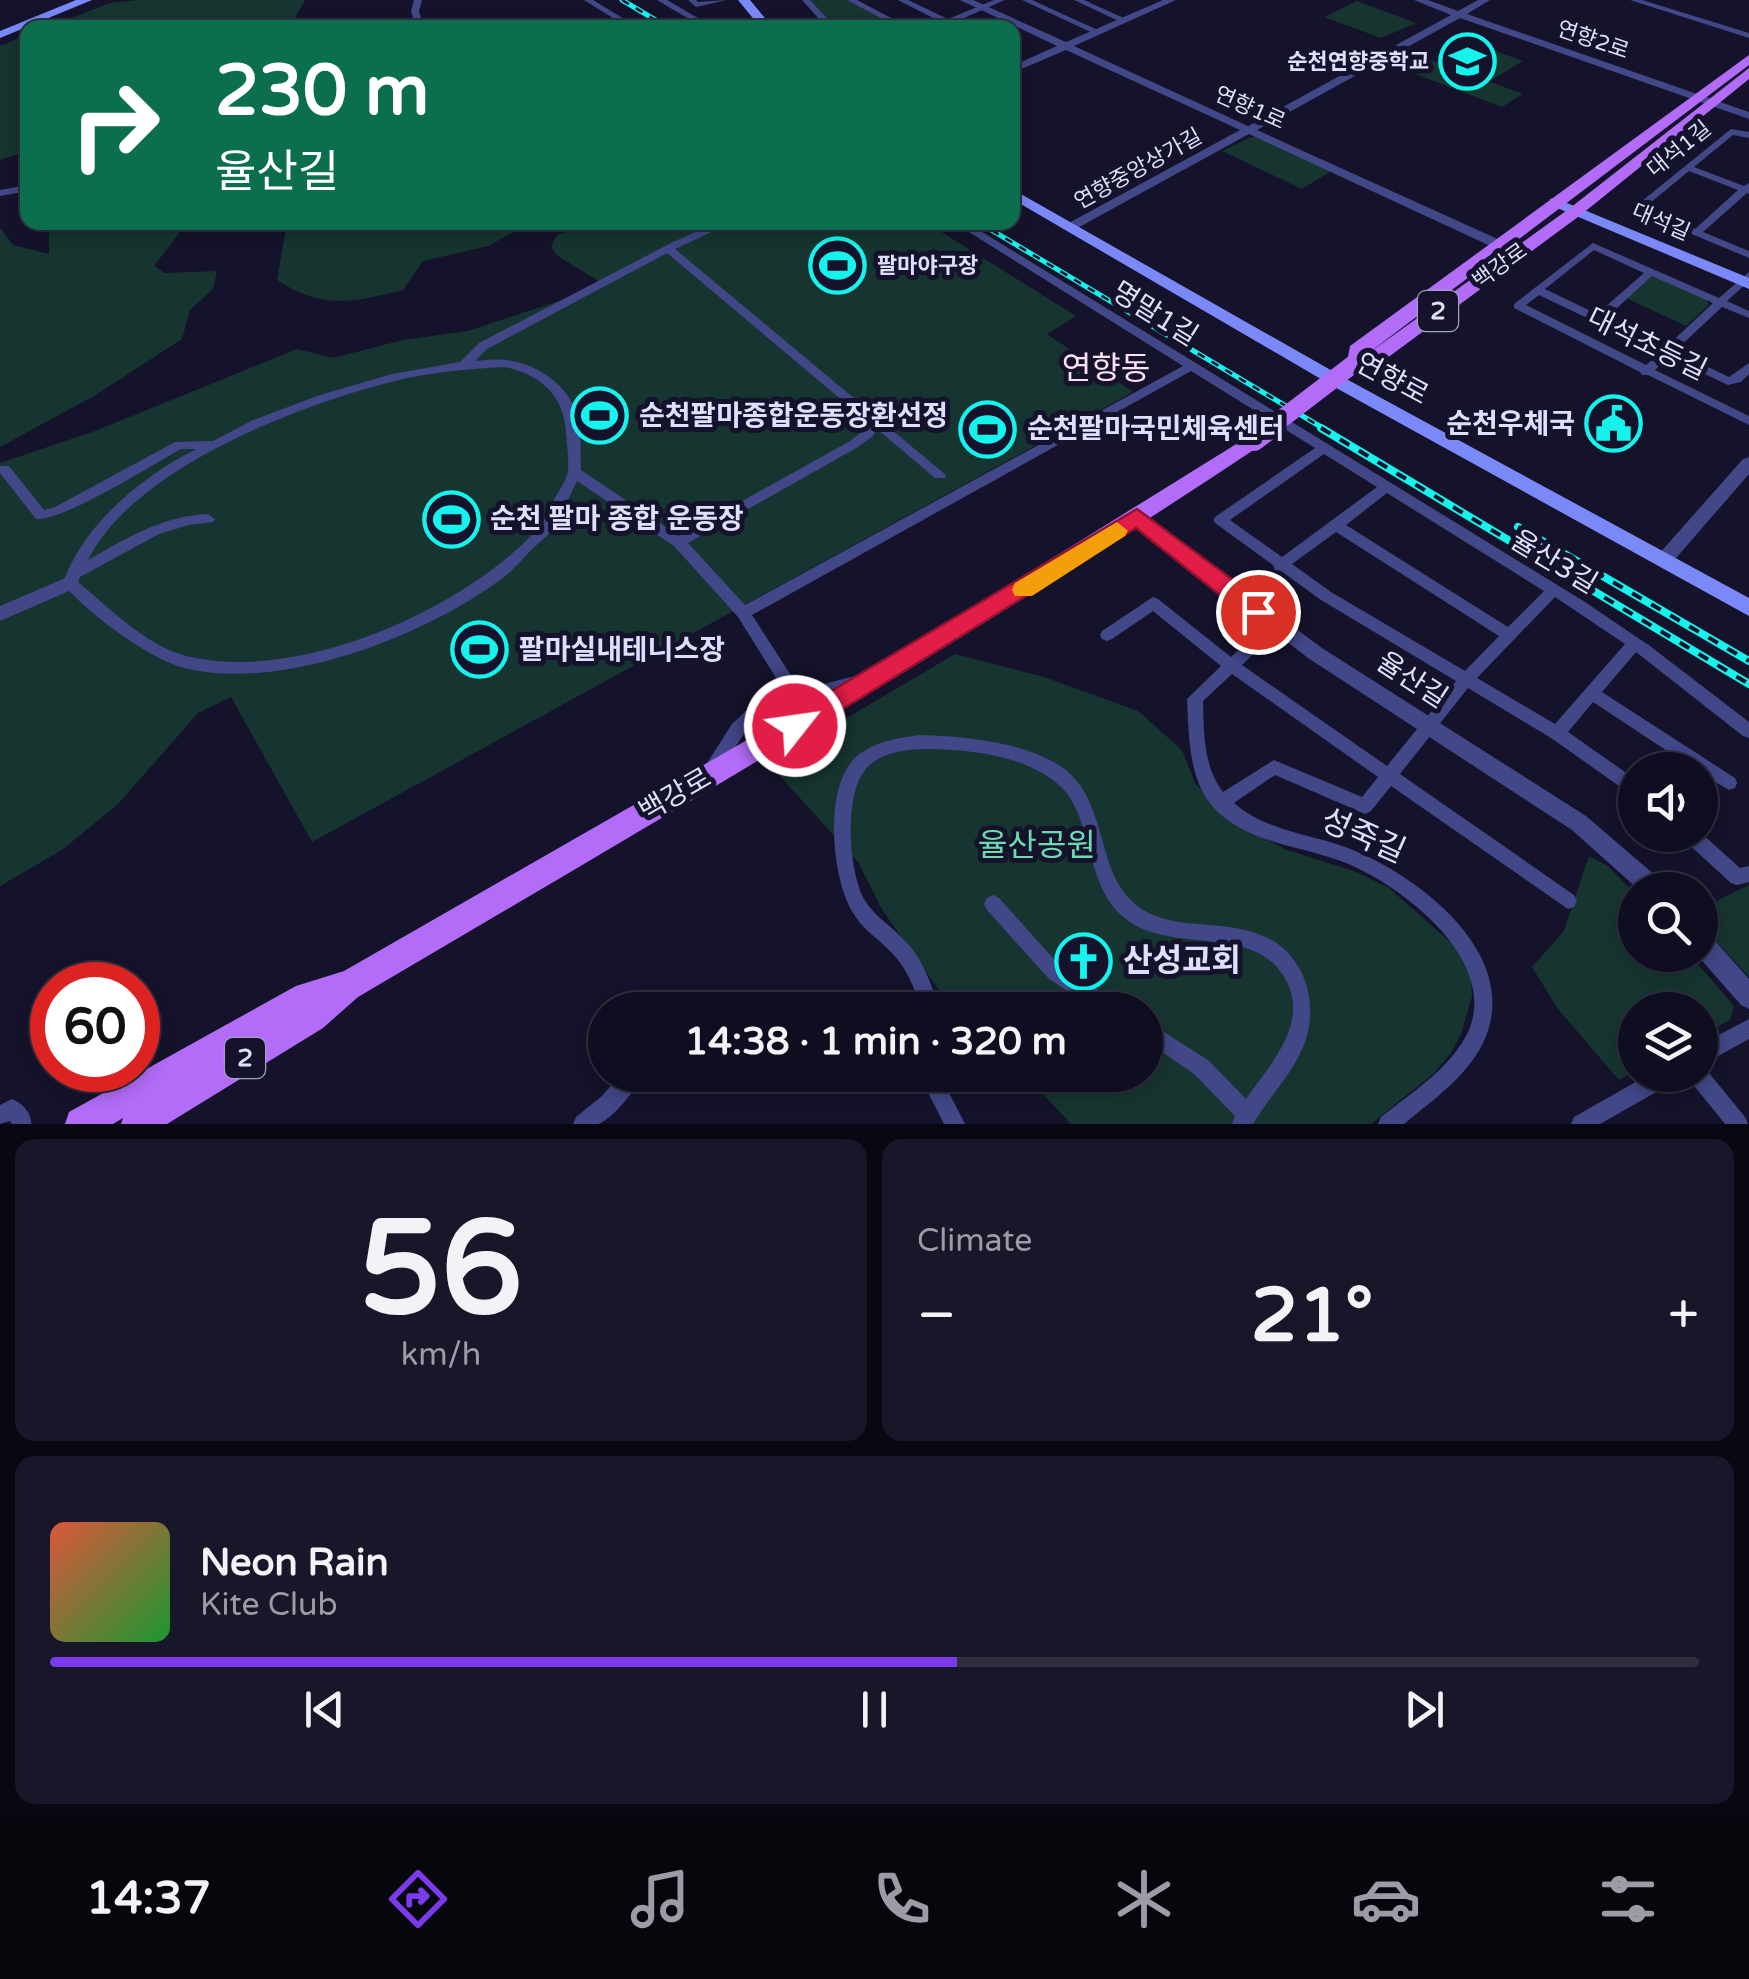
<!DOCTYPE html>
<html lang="en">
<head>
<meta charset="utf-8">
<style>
	:root { --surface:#0f0e20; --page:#181729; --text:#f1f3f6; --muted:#9b9ca5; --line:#2f2e3e; --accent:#7c3aed }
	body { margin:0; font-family:"Varela Round","Noto Sans KR",sans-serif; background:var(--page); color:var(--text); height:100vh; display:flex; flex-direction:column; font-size:38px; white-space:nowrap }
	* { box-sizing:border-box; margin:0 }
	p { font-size:32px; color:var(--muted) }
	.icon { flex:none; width:55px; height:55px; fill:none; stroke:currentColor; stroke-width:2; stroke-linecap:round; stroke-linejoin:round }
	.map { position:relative; height:1124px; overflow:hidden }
	.sheet { display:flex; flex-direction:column; gap:15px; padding:15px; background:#080812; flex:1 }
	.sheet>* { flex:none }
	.banner { position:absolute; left:20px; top:20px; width:1000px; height:210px; border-radius:20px; box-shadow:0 5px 15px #0003,0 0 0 2px var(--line); background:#0b6e4f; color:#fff; overflow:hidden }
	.controls { position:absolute; left:1618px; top:752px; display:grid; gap:20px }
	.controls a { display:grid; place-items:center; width:100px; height:100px; border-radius:50%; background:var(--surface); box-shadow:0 5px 15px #0003,0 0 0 2px var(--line); font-size:50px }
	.speed { position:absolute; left:30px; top:962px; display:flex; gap:20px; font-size:50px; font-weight:700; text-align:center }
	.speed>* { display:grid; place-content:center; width:130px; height:130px; border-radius:50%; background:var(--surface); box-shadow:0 5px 15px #0003,0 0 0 2px var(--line); line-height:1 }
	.speed .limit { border:15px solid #d22; background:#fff; color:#111 }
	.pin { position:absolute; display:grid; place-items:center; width:85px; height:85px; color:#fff; margin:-42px; border:5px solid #fff; border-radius:50%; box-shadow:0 2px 10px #0007 }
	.me { position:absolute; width:110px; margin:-55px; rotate:60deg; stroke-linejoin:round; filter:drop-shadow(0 0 8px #0008) }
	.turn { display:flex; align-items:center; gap:35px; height:210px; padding:0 30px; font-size:45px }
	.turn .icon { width:130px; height:130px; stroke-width:2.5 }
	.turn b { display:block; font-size:70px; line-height:85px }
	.big { font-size:75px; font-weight:700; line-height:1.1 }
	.sheet .card { flex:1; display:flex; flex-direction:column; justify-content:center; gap:15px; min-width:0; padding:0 35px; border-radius:20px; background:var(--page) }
	.sheet .dial { align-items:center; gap:0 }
	.dial b { font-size:130px; line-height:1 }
	.song { display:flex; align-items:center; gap:30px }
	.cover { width:120px; height:120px; border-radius:15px; background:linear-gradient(135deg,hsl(10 70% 55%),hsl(130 70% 35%)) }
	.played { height:10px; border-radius:5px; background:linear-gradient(90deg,var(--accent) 55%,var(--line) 55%) }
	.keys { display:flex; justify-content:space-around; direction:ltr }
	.heat { display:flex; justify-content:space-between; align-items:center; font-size:55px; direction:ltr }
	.sheet .tiles { flex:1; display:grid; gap:15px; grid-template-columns:1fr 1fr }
	.card:last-child { grid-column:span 2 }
	.trip { position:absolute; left:588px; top:992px; width:575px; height:100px; border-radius:50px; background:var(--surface); box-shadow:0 5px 15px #0003,0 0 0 2px var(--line); font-weight:700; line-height:100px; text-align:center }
	.menu { display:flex; height:160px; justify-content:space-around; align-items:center; background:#06060d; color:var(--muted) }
	.menu .icon { width:70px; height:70px }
	.menu .current { color:var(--accent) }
	.menu b { font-size:45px; color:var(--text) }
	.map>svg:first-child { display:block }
</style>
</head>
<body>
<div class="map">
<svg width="1749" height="1124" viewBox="0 0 1749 1124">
	<rect width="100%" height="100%" fill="#14132b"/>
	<path fill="#163530" d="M137,0h168l-15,27h-242l62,-24z
		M808,0h39l36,18 -25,9h-24z
		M1357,1l59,22 -35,15 -57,-21z
		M27,35v116l-27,9v-114z
		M1465,40l58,21 -31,19 -54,-20 4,-3 -3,-2z
		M1405,50l118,44 -21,13 -118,-45z
		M1251,137h7l75,33 -31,19 -80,-38z
		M63,222l124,1 -33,43 11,7 52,-2 -4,18 -23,21 -8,29 -88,57 -94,51v-219l13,17 36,9v-26z
		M287,223v-1l243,1 -42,23 -65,15 -20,29c-49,12 -81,20 -126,-10z
		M598,223h329l149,93 -29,18 86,58 -821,450 -81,-145 -33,16 -80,91 -56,46 -62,36v-423l95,-32 202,-82 36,9 70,-18 65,-9 118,-39 14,-10 -42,-26 -7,-9 6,-12z
		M1653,275l53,24 3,6 -23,21 -60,-28z
		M955,654l89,23 94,34 44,39 13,33 35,38 57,29 67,21 35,17 68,60 14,28 1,20 -11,38 -10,19 -17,20 -63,51h-300l-46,-49h120v-65h-192l-70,-99 -25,-49 -89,-98z
		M1589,856l19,10 27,28v61h55l44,51 -4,14 -30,16v-26h-65v61l-16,9 -61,-71 -26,-42 32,-36z
		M1749,885v92l-49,-53v-15z"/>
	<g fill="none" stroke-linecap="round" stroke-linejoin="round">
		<path fill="#414787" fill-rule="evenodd" d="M414,0h8l-3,11 5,17h-8l-5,-17z
			M584,0h9l46,28h-10z
			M657,0h10l48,28h-11z
			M688,0h8l2,2 29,-2 -31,7z
			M802,0h8l26,28h-9z
			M847,0h10l34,18 -22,10h-12l24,-10z
			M898,0h10l40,19 46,-19h11l-64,28h-12l12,-6z
			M1022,0h10l70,32 -7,2z
			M1074,0h10l44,20 -7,2z
			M1630,0h12l107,33v5z
			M1731,129l18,3v6l-16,-3 -39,32 50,19 5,-3v11l-2,-1 -44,39 46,19v7l-117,-49zM1689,171l49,19 -43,39 -51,-21z
			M28,185v6l-28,5v-6z
			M718,222h15l-58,27 271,226 -1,3h-10l-58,-49 -4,7 -15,11 -170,96 57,62 438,-239 -230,-144h13l619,380 65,44 99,76v16l-6,-2 -107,-84 -34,40 133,86 2,5 -2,5 -6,2 -29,-17v-3h-4l-103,-68 -25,30 67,47v16l-6,-2 -78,-55 -83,-50 -68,86 174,121 3,6 -3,6 -6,2 -177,-123 -20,25 -6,3 -90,-39 -41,28c35,31 85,31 126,50 65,29 158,102 126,183 -15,38 -52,63 -82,88h-26l3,-7c30,-24 70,-49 87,-85 32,-71 -64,-145 -122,-169 -42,-17 -99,-19 -132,-55 -26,-28 -25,-73 -27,-109l34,-33 -68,-55 -41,28 -5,2 -5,-2 -2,-4 2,-4 51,-34 5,2 73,58 39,-36h10l2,4 -2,4 -38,36 145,101 69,-85 -135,-81 -40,-29 -6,-1 -2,-5 -58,-42 -2,-3 2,-3 100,-69 -124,-77 -439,244 40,62 28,8 35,-9 5,2 3,4 -3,4 -40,11 -30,-8 -46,45 -28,42 -6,2 -6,-2 -2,-5 30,-47 46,-43 -40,-64 -64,-71 -97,-65c-8,15 -14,34 -24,48 -6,8 -15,14 -22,21 -8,9 -17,19 -27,27 -78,59 -226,117 -323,90 -34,-10 -97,-56 -118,-84 20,-58 78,-106 133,-134h-15c-29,16 -117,72 -145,70l-36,-46v-7h9l35,44 11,-3 120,-65 38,-1 38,-20 69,-26 72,-21 68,-12 19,-19 194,-101zM667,253l201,169 -4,8 -14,11 -171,95 -98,-66c-1,-17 1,-38 -4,-55 -8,-30 -41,-52 -71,-55 -10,-1 -21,0 -31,1l12,-12zM505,367c35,7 60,29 61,66 1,12 3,26 2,38 -1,9 -9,19 -13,27 -4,9 -8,19 -14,27 -73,84 -247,161 -358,130 -37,-10 -76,-49 -105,-73l2,-5 79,-43 30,-9 24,-3 2,-3 -7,-5c-46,2 -81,24 -120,46 46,-92 209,-154 303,-178 38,-10 76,-13 114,-15zM1324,454l53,33 -95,70 -52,-37zM1387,493l157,98 -36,36 -162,-102zM1336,532l163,104 -34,35 -134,-79 -39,-28zM1555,597l70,47 -70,80 -78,-46zM1232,674l146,103 -16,20 -88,-37 -51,32c-20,-26 -19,-60 -20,-91z
			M1593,243l126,55 30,-26v9l-22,20 22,10v7l-27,-11 -47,44 54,26 20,-14v11l-8,8 -13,3 -59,-28 -14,13 94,46v9l-101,-50h-6l-2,-3 -126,-64v-4zM1594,250l50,23 -47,41 -52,-25zM1652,276l61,27 -47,44 -60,-29zM1539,295l121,58 -14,12 -120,-60z
			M919,735c45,1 127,8 157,45 12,14 18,32 23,49 8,26 13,55 35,74 23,21 58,20 87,23 19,2 42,7 57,18 32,24 40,68 25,103 -12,29 -35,51 -50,77h-21l3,-8 -41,-42 -49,-34v-20l63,40 38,39c26,-37 69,-82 34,-128 -35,-47 -117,-15 -160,-57 -36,-35 -27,-99 -61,-129 -33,-29 -85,-35 -129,-36 -19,0 -42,2 -58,14 -30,21 -24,107 -8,136 9,16 25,25 37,38 21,19 31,47 38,73h-18c-6,-22 -15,-44 -32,-60 -13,-13 -28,-22 -37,-39 -21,-35 -30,-132 9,-158 17,-12 38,-15 58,-18z
			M1700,832l40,36 9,-2v16l-12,3 -6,-2 -46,-42 -2,-6h17z
			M993,895l6,3 62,69 60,36 2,7h-26l-48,-31 -62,-69 -3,-6 3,-6z
			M1749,1019v20l-49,27v-21z
			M1700,1066l5,2 40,49 3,7h-23l-34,-42 -3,-7h12z
			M620,1075h23c-6,13 -31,45 -45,49 -6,0 -18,0 -25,0l3,-7 26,-21z
			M919,1075h21l25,49h-21z
			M1648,1075h29l-3,7 -74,42h-29l3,-7z
			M12,1099c10,4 20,14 19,25h-19l-2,-3 -10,3v-19z"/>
		<path fill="#414787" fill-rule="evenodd" d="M960,0h13l93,42 97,-42h13l-102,46 174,80 203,-111 -37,-15h14l30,11 20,-11h12l-23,14 282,98v7l-289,-101 -203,112 265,120v6h-10l-263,-122 -177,97 -6,-4 1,-3 173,-94 -174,-80 -54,23v-7l45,-20z
			M1749,457v17l-79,91h-12l-3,-5 3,-5 85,-96z
			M1137,511l185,137 264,168 77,66 3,8h-27l-67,-60 -264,-172 -177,-137 -2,-4z
			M70,576l6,2 3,5 -3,5 -76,33v-15z
			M1700,930l8,3 41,46v30l-8,-4 -44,-50h3z"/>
		<path fill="#7b88f7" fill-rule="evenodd" d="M76,0h16l-92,38v-7z
			M738,0h12l23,28h-12z
			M1012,189l338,192 399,217v18l-411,-227 -326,-190z
			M1555,198l194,80v11l-199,-84v-6z"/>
		<path fill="#b26cf7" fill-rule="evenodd" d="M1749,55v10l-383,290 204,-147 179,-140v11l-167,135 -203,150 -30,2 -2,-4 3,-16z
			M1254,433l10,7 -3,5c-294,196 -599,373 -903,552l-35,31 -156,96h-46l2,-6 -10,6h-48l4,-12 227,-126 48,-15 567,-325z"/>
		<defs>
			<path id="rail-far1" d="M622,0l47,28
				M978,222l348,208"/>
			<path id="rail" d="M1321,428l428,256
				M1518,527l231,134"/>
		</defs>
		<use href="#rail-far1" stroke="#16f2ec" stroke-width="5"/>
		<use href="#rail" stroke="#16f2ec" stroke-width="8"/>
		<use href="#rail-far1" stroke="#14132b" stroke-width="2.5" stroke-dasharray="8" stroke-linecap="butt"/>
		<use href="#rail" stroke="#14132b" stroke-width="4" stroke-dasharray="11" stroke-linecap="butt"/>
		<path stroke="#b26cf7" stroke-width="18" d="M1267,430l89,-68"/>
		<path stroke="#b26cf7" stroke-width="22" d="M1254,440l16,-12"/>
	</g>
	<path fill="#e11d48" stroke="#92132f" stroke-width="2.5" d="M1137,509l130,96 3,7 -3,7h-17l-114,-91 -332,205 -9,4 -9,-4 -4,-7 4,-8z"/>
	<path fill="#f59e0b" d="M1117,522l11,9 -3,5 -93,60h-17l-3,-6 3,-7z"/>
	<defs>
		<symbol id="school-ring" viewBox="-11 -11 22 22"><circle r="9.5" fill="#14132b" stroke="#16f2ec" stroke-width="1.5"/><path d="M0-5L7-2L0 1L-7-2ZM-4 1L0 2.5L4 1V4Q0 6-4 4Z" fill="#16f2ec"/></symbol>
		<symbol id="stadium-ring" viewBox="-11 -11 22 22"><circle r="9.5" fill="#14132b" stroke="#16f2ec" stroke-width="1.5"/><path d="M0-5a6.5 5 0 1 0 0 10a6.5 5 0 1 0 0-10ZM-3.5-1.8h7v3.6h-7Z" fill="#16f2ec"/></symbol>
		<symbol id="civic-ring" viewBox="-11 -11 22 22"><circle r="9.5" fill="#14132b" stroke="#16f2ec" stroke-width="1.5"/><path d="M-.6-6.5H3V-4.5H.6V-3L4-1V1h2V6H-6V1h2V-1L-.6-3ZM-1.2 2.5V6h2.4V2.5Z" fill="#16f2ec"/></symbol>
		<symbol id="church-ring" viewBox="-11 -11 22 22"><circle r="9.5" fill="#14132b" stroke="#16f2ec" stroke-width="1.5"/><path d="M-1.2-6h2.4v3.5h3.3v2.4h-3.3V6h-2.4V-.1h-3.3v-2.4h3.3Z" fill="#16f2ec"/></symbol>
	</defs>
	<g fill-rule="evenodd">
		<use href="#school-ring" x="1436" y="30" width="63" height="63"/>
		<use href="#stadium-ring" x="806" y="234" width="63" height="63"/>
		<use href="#stadium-ring" x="568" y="384" width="63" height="63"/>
		<use href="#civic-ring" x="1582" y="392" width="63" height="63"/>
		<use href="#stadium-ring" x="956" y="398" width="63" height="63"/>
		<use href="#stadium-ring" x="420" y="488" width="63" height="63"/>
		<use href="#stadium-ring" x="448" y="618" width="63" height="63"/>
		<use href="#church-ring" x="1052" y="930" width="63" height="63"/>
	</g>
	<g text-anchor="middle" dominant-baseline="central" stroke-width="10" stroke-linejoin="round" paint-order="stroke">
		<g font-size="22" fill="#dfdffd" stroke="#14132b">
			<text transform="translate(1593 40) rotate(19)">연향2로</text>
			<text transform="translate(1250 108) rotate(24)">연향1로</text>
			<text transform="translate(1679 149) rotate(-39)">대석1길</text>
			<text transform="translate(1138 169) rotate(-29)">연향중앙상가길</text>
			<text transform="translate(1661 222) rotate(23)">대석길</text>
			<text transform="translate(1500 266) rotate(-36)">백강로</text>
		</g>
		<g font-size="22" font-weight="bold" fill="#dfdffd" stroke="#14132b" text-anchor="end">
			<text x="1429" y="62">순천연향중학교</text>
			<text x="877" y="266" text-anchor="start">팔마야구장</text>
		</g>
		<g fill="#14132b" stroke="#a2a2be" stroke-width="2.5">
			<rect x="1418" y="291" width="40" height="40" rx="8"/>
			<rect x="225" y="1038" width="40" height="40" rx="8"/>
		</g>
		<g font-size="25" font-weight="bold" fill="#dfdffd">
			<text x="1438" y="311">2</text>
			<text x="245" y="1058">2</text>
		</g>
		<g font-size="28" fill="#dfdffd" stroke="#14132b">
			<text transform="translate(1155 314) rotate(32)">명말1길</text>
			<text transform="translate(1647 344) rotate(26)">대석초등길</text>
			<text transform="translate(1392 379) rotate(28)">연향로</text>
			<text transform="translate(1554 562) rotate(31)">율산3길</text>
			<text transform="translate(1412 680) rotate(33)">율산길</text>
			<text transform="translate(675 795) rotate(-30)">백강로</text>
		</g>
		<g font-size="28" font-weight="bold" fill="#dfdffd" stroke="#14132b" text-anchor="start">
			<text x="639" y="416">순천팔마종합운동장환선정</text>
			<text x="1575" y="424" text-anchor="end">순천우체국</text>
			<text x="1027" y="429">순천팔마국민체육센터</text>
			<text x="490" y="519">순천 팔마 종합 운동장</text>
			<text x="519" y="650">팔마실내테니스장</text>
		</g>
		<g font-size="32" fill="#fde0f6" stroke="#14132b">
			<text x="1106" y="369">연향동</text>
		</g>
		<g font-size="32" fill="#dfdffd" stroke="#14132b">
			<text transform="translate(1363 836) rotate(24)">성죽길</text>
		</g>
		<g font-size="32" fill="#6ddbb2" stroke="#14132b">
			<text x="1037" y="846">율산공원</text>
		</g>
		<g font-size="32" font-weight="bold" fill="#dfdffd" stroke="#14132b" text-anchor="start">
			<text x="1123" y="961">산성교회</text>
		</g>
	</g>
</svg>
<div class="controls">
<a><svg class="icon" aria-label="sound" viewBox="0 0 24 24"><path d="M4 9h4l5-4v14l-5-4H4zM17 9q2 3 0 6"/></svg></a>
<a><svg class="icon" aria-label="search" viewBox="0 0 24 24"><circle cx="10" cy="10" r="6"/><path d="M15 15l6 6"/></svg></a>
<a><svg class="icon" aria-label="layers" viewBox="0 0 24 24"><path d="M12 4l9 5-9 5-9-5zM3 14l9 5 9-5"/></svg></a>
</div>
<div class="speed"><div class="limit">60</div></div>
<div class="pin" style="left:1258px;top:612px;background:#d93025"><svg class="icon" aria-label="arrive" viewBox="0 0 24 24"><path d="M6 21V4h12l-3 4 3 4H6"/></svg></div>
<svg class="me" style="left:795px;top:726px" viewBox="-20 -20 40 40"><circle r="17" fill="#e11d48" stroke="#fff" stroke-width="3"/><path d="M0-11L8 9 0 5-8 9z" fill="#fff"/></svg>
<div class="trip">14:38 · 1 min · 320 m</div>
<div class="banner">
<div class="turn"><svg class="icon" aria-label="right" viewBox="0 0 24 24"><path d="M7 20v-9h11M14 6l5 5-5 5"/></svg><div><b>230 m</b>율산길</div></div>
</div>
</div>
<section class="sheet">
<div class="tiles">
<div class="card dial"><b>56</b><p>km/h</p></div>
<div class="card"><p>Climate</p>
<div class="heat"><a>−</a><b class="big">21°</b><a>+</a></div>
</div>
<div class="card">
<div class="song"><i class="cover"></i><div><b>Neon Rain</b><p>Kite Club</p></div></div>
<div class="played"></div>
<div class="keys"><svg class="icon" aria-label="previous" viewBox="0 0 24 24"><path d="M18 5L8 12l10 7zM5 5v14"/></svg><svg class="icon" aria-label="pause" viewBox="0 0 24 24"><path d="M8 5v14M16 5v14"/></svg><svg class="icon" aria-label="next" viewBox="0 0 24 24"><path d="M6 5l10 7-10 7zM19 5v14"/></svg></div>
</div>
</div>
</section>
<nav class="menu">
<b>14:37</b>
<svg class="icon current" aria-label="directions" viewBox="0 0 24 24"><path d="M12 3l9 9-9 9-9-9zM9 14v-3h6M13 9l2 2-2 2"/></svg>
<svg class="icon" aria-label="music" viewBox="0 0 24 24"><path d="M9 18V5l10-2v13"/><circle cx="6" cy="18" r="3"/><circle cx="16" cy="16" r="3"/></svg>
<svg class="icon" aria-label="phone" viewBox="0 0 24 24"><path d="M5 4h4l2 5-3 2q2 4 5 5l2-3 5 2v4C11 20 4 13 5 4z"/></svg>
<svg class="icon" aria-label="climate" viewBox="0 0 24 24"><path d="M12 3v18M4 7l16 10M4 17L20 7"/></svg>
<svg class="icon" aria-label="car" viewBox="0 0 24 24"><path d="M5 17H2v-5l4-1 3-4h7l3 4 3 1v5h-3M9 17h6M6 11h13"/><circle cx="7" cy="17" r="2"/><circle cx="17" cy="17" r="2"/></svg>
<svg class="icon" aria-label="filters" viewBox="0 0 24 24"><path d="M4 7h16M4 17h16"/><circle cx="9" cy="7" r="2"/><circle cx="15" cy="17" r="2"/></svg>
</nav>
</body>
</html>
